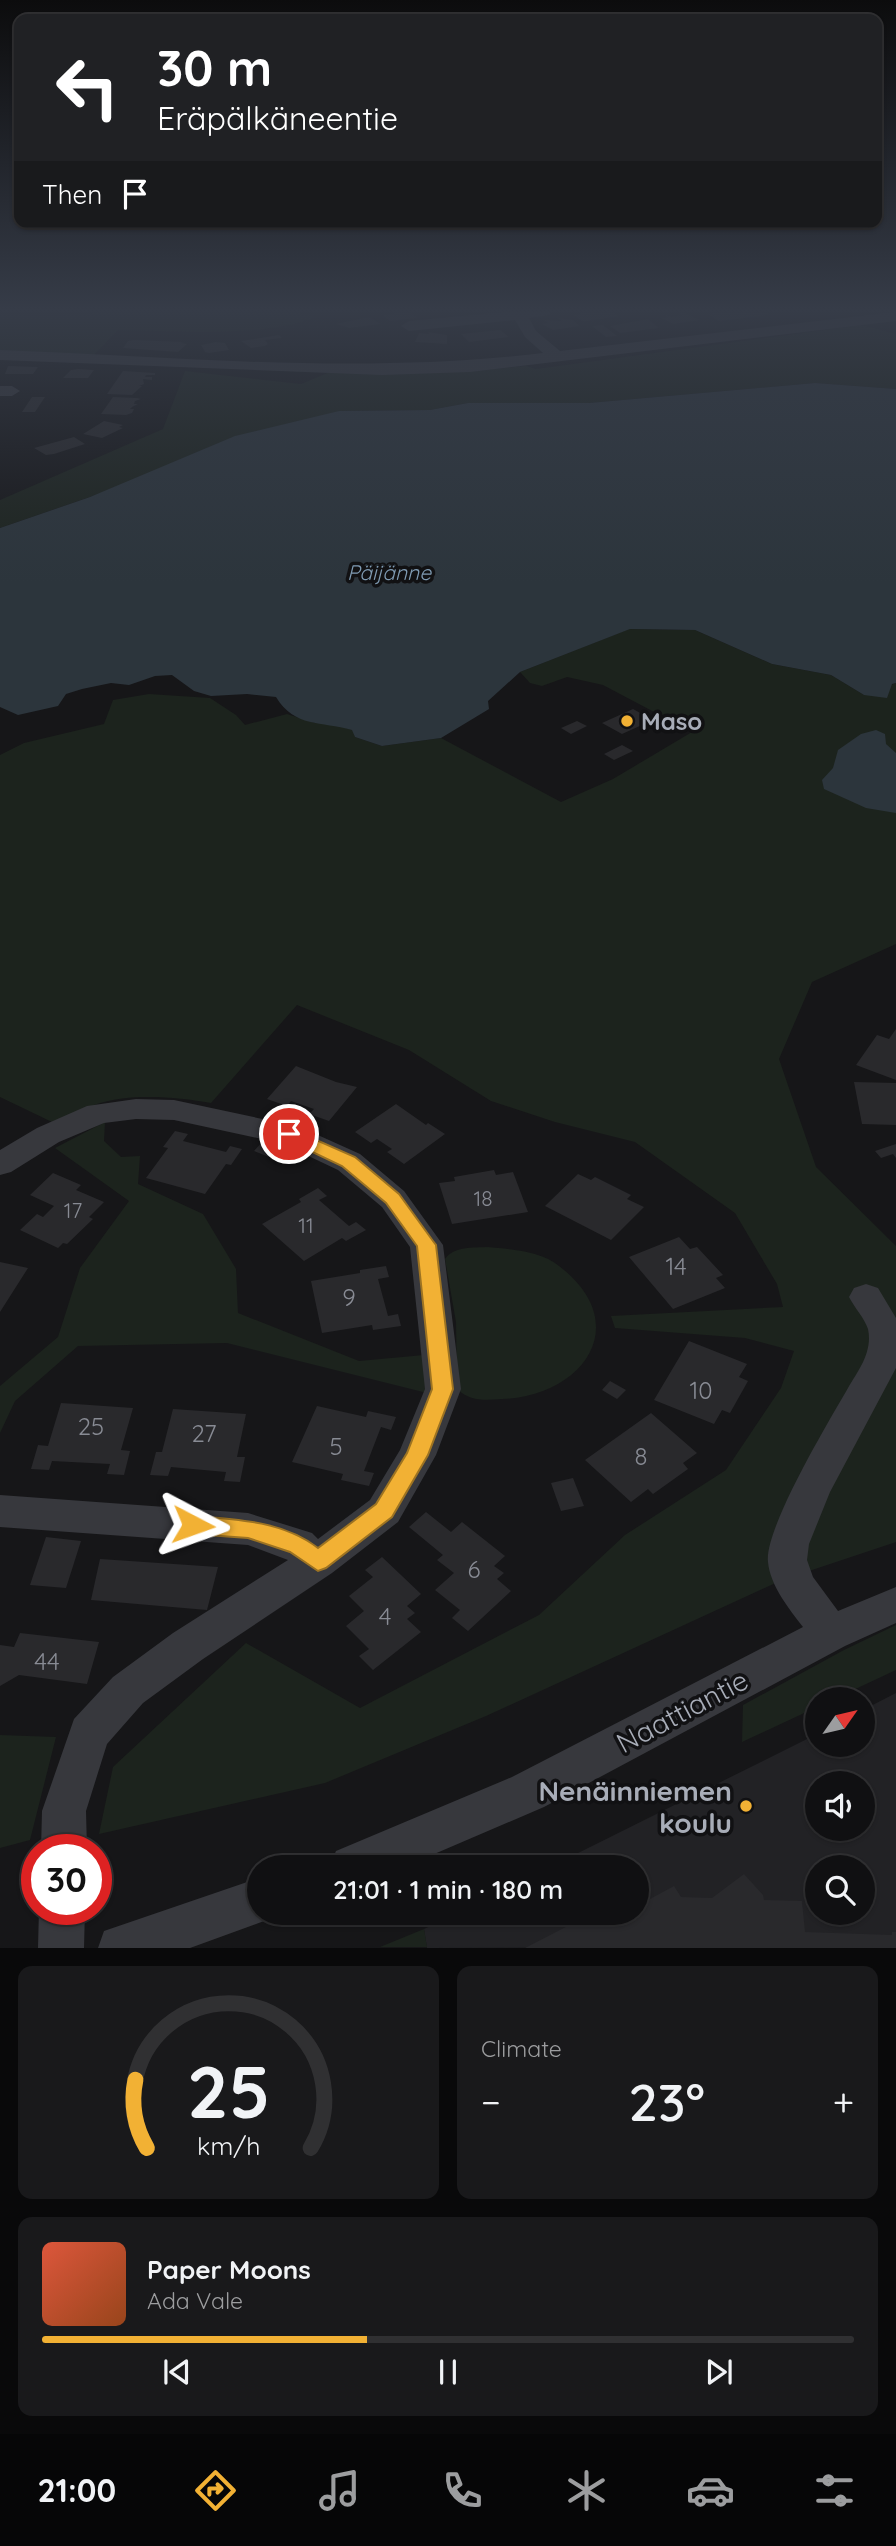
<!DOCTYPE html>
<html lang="en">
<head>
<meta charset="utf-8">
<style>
	:root { --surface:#101012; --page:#19191b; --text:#f1f3f6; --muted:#9c9d9f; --line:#303032; --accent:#f2b134 }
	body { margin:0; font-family:Quicksand,sans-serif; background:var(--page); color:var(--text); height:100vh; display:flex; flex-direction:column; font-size:26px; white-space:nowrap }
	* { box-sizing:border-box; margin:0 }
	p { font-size:23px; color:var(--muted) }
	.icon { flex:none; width:38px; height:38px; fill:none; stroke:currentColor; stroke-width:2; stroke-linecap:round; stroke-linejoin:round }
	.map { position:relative; height:1948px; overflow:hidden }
	.side { display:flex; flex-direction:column; gap:18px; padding:18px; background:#09090a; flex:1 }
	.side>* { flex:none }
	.top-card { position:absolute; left:14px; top:14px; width:868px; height:214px; border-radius:14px; box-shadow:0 2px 5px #0004,0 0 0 2px var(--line); background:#202124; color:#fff; overflow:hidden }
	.needle { width:46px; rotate:56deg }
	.tools { position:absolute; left:805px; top:1687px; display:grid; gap:14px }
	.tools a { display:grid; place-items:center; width:70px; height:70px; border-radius:50%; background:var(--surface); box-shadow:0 2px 5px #0004,0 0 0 2px var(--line); font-size:35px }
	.speed { position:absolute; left:21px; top:1834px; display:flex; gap:14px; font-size:35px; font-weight:700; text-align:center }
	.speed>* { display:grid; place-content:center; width:91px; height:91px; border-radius:50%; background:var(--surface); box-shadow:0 2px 5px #0004,0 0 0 2px var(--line); line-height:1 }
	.speed .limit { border:10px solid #d22; background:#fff; color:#111 }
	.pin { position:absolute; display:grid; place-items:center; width:60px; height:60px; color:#fff; margin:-30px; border:4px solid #fff; border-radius:50%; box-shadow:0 2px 7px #0007 }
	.me { position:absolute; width:77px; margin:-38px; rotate:94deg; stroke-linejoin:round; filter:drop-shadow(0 0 5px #0008) }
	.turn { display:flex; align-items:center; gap:24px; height:147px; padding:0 28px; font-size:32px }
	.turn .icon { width:91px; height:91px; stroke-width:2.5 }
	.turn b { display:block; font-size:49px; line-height:60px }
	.then { display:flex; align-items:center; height:66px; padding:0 28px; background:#0003; gap:14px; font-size:26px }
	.big { font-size:52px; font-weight:600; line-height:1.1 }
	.side .card { flex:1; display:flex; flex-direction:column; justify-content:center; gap:10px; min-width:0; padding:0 24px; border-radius:14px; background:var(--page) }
	.side .dial { align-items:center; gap:0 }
	.dial svg { height:182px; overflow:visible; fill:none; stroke:var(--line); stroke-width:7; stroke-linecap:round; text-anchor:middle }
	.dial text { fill:var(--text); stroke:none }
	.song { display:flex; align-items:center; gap:21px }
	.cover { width:84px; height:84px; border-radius:10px; background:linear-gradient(135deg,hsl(10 70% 55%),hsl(20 70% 35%)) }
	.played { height:7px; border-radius:4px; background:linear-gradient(90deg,var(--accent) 40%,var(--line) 40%) }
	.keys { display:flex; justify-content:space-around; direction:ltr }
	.heat { display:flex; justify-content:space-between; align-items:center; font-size:38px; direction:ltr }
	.side .tiles { flex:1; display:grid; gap:18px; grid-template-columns:1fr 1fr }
	.card:last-child { grid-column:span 2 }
	.trip { position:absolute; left:247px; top:1855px; width:402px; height:70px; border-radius:35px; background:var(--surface); box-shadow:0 2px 5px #0004,0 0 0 2px var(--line); font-weight:600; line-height:70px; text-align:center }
	.tabs { display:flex; height:112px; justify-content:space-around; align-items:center; background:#060607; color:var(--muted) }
	.tabs .icon { width:49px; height:49px }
	.tabs .active { color:var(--accent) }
	.tabs b { font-size:32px; color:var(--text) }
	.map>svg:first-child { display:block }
</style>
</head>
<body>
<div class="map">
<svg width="896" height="1948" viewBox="0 0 896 1948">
	<rect width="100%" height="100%" fill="#161618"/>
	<path fill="#222225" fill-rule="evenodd" d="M896,1693v254l-469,1 -3,-19 34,-16h179v-46h-87l267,-133v11h46v-35zM817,1783h46v46h-46zM817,1867h46v46h-46z"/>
	<path fill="#1c231d" d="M99,312h196l20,5c-48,21 -143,14 -197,13l-24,25 -94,-4v-38c33,5 66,4 99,-1z
		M862,325l34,9v55l-81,-6 -226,20h-121l-38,7 -91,1 -339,117v-28l163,-71 22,-58 116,13 29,-12 144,-1 52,-5 10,3z
		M629,629l66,1 77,34 59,11 33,20 32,-12v261l-84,38 -33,77 37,108 80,79v296l-114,38 -296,136 -161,67 -226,51 14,-67 133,-124 114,65 179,-93 86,-80 101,-65 55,-82 13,-37 -49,-13 -130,-10 -4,-12 172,-9 -6,-23 -42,-71 -100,-71 -80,-20 -64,-21 -82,-51 -112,-45 -86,98c-35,-6 -79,-10 -114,1 -15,5 -30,12 -45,18l-52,-25v-342l24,-12 80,-19 9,-24 36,-6 61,4 26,17 9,10 42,-11 28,9h15l23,7 2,7 27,9 59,-8 120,64 52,-23 79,-47 -89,-47 -36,-8 -25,9 -12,-3 -10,-11z
		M105,1122l-1,19 17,16 19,-1 -2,28 65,30 33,55 2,44 121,48 65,-6 3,38 -200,-50 -149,3 -63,55 -15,32v-47l58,-49 22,-69 49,-67 -74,-53z
		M487,1247c23,2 54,4 72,19 76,58 24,130 -57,133 -17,1 -31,3 -45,-10l-1,-67 -11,-63c9,-13 28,-11 42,-12z
		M896,1625v45l-62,29h-17v8l-75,35 1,-37 101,-55z
		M0,1735l56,2 -26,103 -30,8z
		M424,1929l3,18h-47z"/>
	<path fill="#2c353c" d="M815,383l81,6v294l-4,1 -5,14 -23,-3 -33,-20 -59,-11 -77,-34 -65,-1 -110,43 -32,29 1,8 -48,29 -59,8 -27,-9 -3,-7c-31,-9 -57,-2 -76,-33l-29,-3 -36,2 -17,-5 -22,-16 -17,1 -26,9 -18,-2 -29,6 -16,5 -8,12 -40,9 -18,-8v-179l90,-31 145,-61 104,-25 91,-1 38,-7h121z
		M876,730l9,4 1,10 10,9v60l-30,-5 -42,-19 -2,-9 11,-12 5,-18 23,-16z"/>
	<path fill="#29292c" d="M409,312l9,6 -28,3 -8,-6z
		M586,312h27l6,4 -31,5h-6l-8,-6z
		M683,312l17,8 -27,4 -11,-6 5,-1 -4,-3 9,3 10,-2 -4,-2z
		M719,312h46l5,3 -51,6 -11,-7z
		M369,317l12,7 -32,4 -13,-4z
		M558,318l15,2 7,6 -27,4 -11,-6 6,-1 -4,-3 18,1z
		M648,319l11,9 -39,5 -10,-7z
		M603,325l14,11 -11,1 -14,-11z
		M500,330l9,7 -40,5 -8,-8z
		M428,332l19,3v9l-32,-2 4,-9 10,1z
		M279,335l3,3 -17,2 3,4 -3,2 -14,2 -10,-7z
		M134,340l49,2 -2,1 6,1 -9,8 -55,-4 5,-7z
		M216,342l9,1 4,7 -20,3 -4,-1 -4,-7z
		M8,366l30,1 -5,7h-28z
		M78,369l16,1 -6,8h-25l8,-8z
		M123,371l32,2v2h-9l-1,2h7v3l-9,-1 1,5 -5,2h3l-10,9 -25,-1z
		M32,397h13l-10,15h-13z
		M113,397l24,1 4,1 -6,2 -1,3h4l-6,3 -2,2h4l-2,4 -6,2 -25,-1z
		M104,421l19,4 -4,2 4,1 -21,10 -19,-4z
		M74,437l11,7 -31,10 -8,1 -12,-7z
		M633,709l20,11 -31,14 -20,-11z
		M577,721l10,5 -16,8 -10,-6z
		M622,745l11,6 -19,9 -10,-6z
		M896,1029v51l-40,-15 21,-30 12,4z
		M296,1066l40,16 21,5 -28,34 -20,-7 5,-5 -23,-8 -4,5 -20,-7z
		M854,1082l42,1v42l-34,-1z
		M396,1104l30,21 2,-2 17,11 -41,30 -17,-12 5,-3 -15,-10 -6,4 -16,-11z
		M175,1131l13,3 -5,7 43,11 4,-6 12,3 -11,16 -5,-1 -21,30 -59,-16 22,-30 -5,-1z
		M263,1141l15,6 -9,10 -15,-6z
		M896,1144v14l-3,-4 -12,4 -6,-7z
		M494,1170l2,5 17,-3 15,40 -76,12 -13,-41 16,-2 -1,-4z
		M53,1173l28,12 -5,5 28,12 -15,15 4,2 -26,25 -4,-1 -5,5 -38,-18 17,-16 6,3 11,-11 -24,-11z
		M578,1174l13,6 4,-3 36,18 -4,4 17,8 -33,33 -66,-34z
		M318,1188l9,8 -8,4 30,26 7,-4 10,8 -20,11 -4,-3 -38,23 -42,-37 39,-22 -2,-3z
		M679,1237l11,12 7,-2 26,28 -7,3 9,10 -52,21 -44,-52z
		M0,1262l28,6 -28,44z
		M386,1266l3,11 -11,2 10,37 10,-2 3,12 -28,4 -1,-5 -50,8 -11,-52 49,-8v-3z
		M689,1341l58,23 -8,13 9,4 -18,32 -8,-3 -8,14 -60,-24z
		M610,1381l16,9 -9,9 -15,-9z
		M61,1403l72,5 -12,42 9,1 -6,24 -17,-1 3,-10 -58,-3 -3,9 -18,-1 7,-24 10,1z
		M317,1406l49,11 2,-6 28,6 -5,13 -10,-3 -17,44 10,2 -5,13 -28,-6 2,-6 -51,-12z
		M173,1409l73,5 -9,43h8l-5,25 -16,-1 2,-9 -55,-5 -3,9 -18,-1 6,-23h6z
		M651,1413l46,40 -14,10 5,6 -35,25 -5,-5 -17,13 -46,-42z
		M573,1478l11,28 -23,5 -10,-28z
		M426,1512l25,20 11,-10 43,34 -11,10 10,7 -7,6 14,12 -43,40 -16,-13 8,-8 -25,-20 19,-17 -17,-13 6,-5 -34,-28z
		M46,1537l35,4 -15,47 -36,-3z
		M382,1557l39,37 -14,12 8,7 -8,6 14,13 -48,38 -14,-14 10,-7 -23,-23 18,-15 -15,-15 24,-19 -8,-7z
		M100,1559l118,8 -11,43 -116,-10z
		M20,1633l79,9 -12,42 -68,-9 -19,11v-41l14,2z
		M744,1874l19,21 1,5 38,1 3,31 87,3v-3h4v16h-371l68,-35h18l3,5 9,-5h14v-7l37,-20 7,11 31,1z"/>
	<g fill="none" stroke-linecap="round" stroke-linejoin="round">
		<path fill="#37383d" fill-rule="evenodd" d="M504,312h47l-2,3 -20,3 7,13 24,20 335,-39 1,9 -426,51 -88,3 -382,-15v-10c181,7 363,25 543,3l-18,-16 -10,-17 -106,11 -8,-5 8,-5z
			M0,386h12l8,5 -8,5h-12z
			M136,1099l38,1 126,27 60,27 44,37 39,54 18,144 -25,66 -38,67 -66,51 -129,86 -60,44 -36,41 -21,67 1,39h-46l1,-39 32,-92 39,-42 60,-44 115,-73 -40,-15 -248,-18v-32l248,18 64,20 6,6 52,-39 30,-50 25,-61 -15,-142 -28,-40 -44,-37 -57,-27 -107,-23 -38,-1 -32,4 -45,19 -48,30 -11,3v-25l37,-22 50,-22z
			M866,1284l12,4 18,30v50l-66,124 -21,52 -2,16 6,17 25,34 58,-24v36l-51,23 -301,161 -140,60h-75l7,-16 176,-74 291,-150c-14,-18 -33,-42 -35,-65 -4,-33 61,-141 80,-174 10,-17 25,-36 20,-59 -3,-10 -14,-22 -19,-32l5,-9z
			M259,1878v35h18l-2,4 -85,31h-92l6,-17z
			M39,1909h46l-1,39h-46z"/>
	</g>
	<linearGradient id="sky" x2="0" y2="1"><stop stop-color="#0c0c0d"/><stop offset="0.53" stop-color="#363c48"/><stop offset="1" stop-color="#363c48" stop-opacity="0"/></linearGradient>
	<rect width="896" height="584" fill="url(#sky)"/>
	<path fill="#f2b134" stroke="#9d7322" stroke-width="2" d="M289,1128l66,29 44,37 34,47 3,4 17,144 -25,66 -36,62 -66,51 -8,3 -28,-19 -42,-14 -55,-4 -8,-3 -3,-6 3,-7 8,-2c43,3 90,5 125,32l58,-44 31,-51 25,-64 -15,-143 -31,-43 -44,-37 -59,-28 -2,-4 2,-4z"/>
	<g fill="#f2b134" stroke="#111113" stroke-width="2.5">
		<circle cx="627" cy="721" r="7"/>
		<circle cx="746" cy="1806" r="7"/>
	</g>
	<g text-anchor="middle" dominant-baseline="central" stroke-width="7" stroke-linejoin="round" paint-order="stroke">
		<g font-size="21" font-style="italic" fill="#7f9bb3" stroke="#111113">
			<text x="389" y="572">Päijänne</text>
		</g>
		<g font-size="21" fill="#888b94">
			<text x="483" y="1198">18</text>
			<text x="73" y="1210">17</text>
			<text x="306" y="1225">11</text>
		</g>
		<g font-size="24" font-weight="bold" fill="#a8adb8" stroke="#111113" text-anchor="start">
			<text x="641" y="721">Maso</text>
		</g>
		<g font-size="24" fill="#888b94">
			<text x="676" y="1266">14</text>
			<text x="349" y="1297">9</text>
			<text x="701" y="1390">10</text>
			<text x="91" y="1426">25</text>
			<text x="204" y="1433">27</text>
			<text x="336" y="1446">5</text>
			<text x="641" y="1456">8</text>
			<text x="474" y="1569">6</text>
			<text x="385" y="1616">4</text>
			<text x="47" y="1661">44</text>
		</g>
		<g font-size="28" fill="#a8adb8" stroke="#111113">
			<text transform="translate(682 1711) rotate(-28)">Naattiantie</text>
		</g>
		<g font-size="28" font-weight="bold" fill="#a8adb8" stroke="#111113" text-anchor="end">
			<text x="732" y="1790">Nenäinniemen<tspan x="732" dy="32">koulu</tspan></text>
		</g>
	</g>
</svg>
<div class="tools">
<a><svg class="needle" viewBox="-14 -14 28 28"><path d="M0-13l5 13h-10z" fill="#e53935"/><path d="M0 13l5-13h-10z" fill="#9c9d9f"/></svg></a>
<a><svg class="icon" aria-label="sound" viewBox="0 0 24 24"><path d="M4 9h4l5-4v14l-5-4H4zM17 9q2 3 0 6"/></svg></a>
<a><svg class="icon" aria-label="search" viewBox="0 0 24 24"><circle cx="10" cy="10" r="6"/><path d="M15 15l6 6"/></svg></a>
</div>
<div class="speed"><div class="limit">30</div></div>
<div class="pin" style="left:289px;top:1134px;background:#d93025"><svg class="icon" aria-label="arrive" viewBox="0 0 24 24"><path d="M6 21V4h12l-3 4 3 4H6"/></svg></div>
<svg class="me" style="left:193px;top:1525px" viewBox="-20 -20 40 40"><path d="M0-17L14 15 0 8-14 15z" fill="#f2b134" stroke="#fff" stroke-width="4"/></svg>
<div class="trip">21:01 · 1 min · 180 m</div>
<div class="top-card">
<div class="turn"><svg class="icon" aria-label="left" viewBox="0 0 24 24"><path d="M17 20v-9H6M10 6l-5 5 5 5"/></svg><div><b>30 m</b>Eräpälkäneentie</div></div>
<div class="then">Then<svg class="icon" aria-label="arrive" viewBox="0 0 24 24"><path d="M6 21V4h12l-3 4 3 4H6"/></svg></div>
</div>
</div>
<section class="side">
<div class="tiles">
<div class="card dial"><svg viewBox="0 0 100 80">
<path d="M14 69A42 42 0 1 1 86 69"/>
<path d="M14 69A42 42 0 0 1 9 39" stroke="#f2b134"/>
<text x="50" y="56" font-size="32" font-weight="700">25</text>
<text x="50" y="72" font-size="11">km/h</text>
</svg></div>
<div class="card"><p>Climate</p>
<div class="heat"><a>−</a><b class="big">23°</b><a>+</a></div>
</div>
<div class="card">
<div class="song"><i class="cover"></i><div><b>Paper Moons</b><p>Ada Vale</p></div></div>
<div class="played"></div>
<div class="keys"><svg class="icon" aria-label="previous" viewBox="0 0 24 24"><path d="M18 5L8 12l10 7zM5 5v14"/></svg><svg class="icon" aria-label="pause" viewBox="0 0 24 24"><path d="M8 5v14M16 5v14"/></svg><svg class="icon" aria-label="next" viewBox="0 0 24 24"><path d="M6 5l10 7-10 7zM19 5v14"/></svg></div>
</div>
</div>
</section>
<nav class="tabs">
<b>21:00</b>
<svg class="icon active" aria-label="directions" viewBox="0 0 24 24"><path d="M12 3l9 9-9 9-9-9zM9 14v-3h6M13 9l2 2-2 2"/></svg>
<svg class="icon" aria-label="music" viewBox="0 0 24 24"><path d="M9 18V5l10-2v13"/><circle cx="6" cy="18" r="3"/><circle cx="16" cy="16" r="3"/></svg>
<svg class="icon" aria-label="phone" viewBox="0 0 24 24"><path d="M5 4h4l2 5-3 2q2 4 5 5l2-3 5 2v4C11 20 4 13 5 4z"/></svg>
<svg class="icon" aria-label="climate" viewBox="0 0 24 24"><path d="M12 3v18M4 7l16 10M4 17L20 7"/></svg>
<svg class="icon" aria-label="car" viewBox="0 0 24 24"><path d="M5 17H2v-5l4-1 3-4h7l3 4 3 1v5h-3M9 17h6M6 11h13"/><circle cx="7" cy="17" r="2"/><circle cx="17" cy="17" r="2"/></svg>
<svg class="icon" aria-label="filters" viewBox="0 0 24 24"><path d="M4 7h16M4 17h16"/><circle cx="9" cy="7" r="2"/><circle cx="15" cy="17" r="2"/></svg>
</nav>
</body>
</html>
